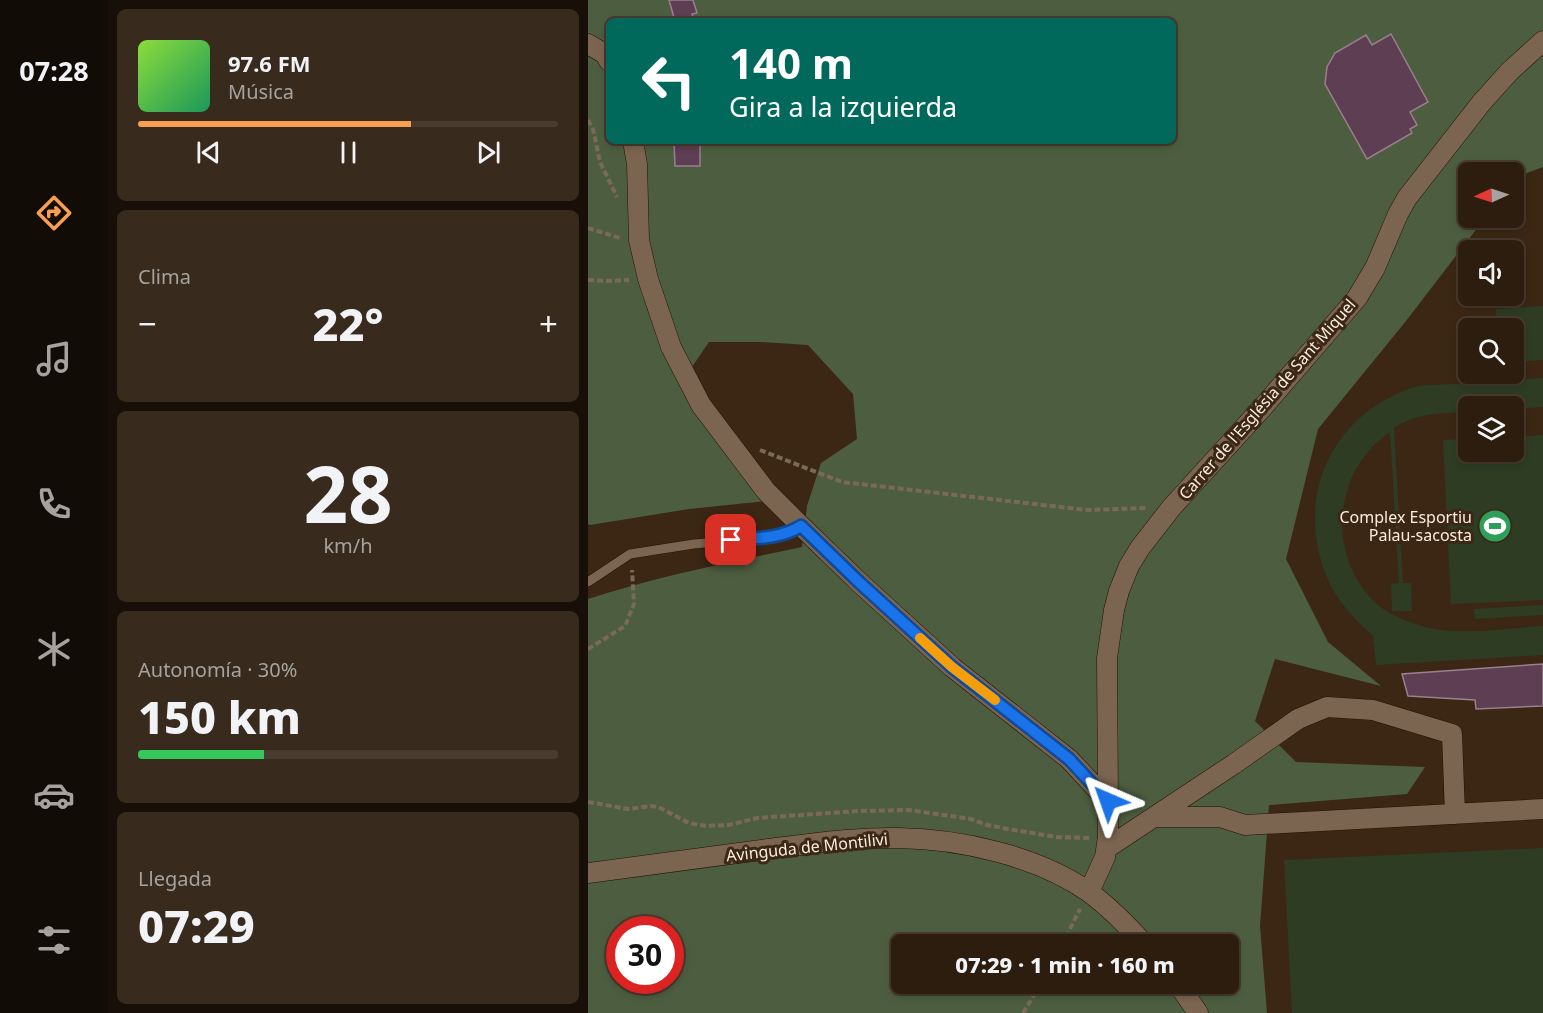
<!DOCTYPE html>
<html lang="es">
<head>
<meta charset="utf-8">
<style>
	:root { --surface:#2c1d0f; --page:#382a1d; --text:#f1f3f6; --muted:#a6a29e; --line:#483b2f; --accent:#fa9f4f }
	body { margin:0; font-family:"Noto Sans",sans-serif; background:var(--page); color:var(--text); height:100vh; display:flex; flex-direction:column; font-size:22px; white-space:nowrap }
	* { box-sizing:border-box; margin:0 }
	p { font-size:20px; color:var(--muted) }
	.icon { flex:none; width:33px; height:33px; fill:none; stroke:currentColor; stroke-width:2; stroke-linecap:round; stroke-linejoin:round }
	.map { position:relative; flex:1; overflow:hidden }
	.sheet { display:flex; flex-direction:column; gap:9px; padding:9px; background:#181008; width:480px }
	.sheet>* { flex:none }
	.banner { position:absolute; left:18px; top:18px; width:570px; height:126px; border-radius:9px; box-shadow:0 3px 9px #0003,0 0 0 2px var(--line); background:#00695c; color:#fff; overflow:hidden }
	.needle { width:39px; rotate:267deg }
	.tools { position:absolute; left:870px; top:162px; display:grid; gap:12px }
	.tools a { display:grid; place-items:center; width:66px; height:66px; border-radius:9px; background:var(--surface); box-shadow:0 3px 9px #0003,0 0 0 2px var(--line); font-size:30px }
	.speed { position:absolute; left:18px; top:916px; display:flex; gap:12px; font-size:30px; font-weight:700; text-align:center }
	.speed>* { display:grid; place-content:center; width:78px; height:78px; border-radius:50%; background:var(--surface); box-shadow:0 3px 9px #0003,0 0 0 2px var(--line); line-height:1 }
	.speed .limit { border:9px solid #d22; background:#fff; color:#111 }
	.pin { position:absolute; display:grid; place-items:center; width:51px; height:51px; color:#fff; margin:-26px; border-radius:12px; box-shadow:0 3px 9px #0006 }
	.me { position:absolute; width:66px; margin:-33px; rotate:317deg; stroke-linejoin:round; filter:drop-shadow(0 0 4px #0008) }
	.turn { display:flex; align-items:center; gap:21px; height:126px; padding:0 24px; font-size:27px }
	.turn .icon { width:78px; height:78px; stroke-width:2.5 }
	.turn b { display:block; font-size:42px; line-height:51px }
	.big { font-size:45px; font-weight:800; line-height:1.1 }
	.sheet .card { flex:1; display:flex; flex-direction:column; justify-content:center; gap:9px; min-width:0; padding:0 21px; border-radius:9px; background:var(--page) }
	.sheet .dial { align-items:center; gap:0 }
	.dial b { font-size:78px; line-height:1 }
	.song { display:flex; align-items:center; gap:18px }
	.cover { width:72px; height:72px; border-radius:9px; background:linear-gradient(135deg,hsl(90 70% 55%),hsl(150 70% 35%)) }
	.played { height:6px; border-radius:3px; background:linear-gradient(90deg,var(--accent) 65%,var(--line) 65%) }
	.keys { display:flex; justify-content:space-around; direction:ltr }
	.heat { display:flex; justify-content:space-between; align-items:center; font-size:33px; direction:ltr }
	.charge { height:9px; border-radius:4px; background:linear-gradient(90deg,#34c759 30%,var(--line) 0) }
	.trip { position:absolute; left:303px; top:934px; width:348px; height:60px; border-radius:9px; background:var(--surface); box-shadow:0 3px 9px #0003,0 0 0 2px var(--line); font-weight:800; line-height:60px; text-align:center }
	main { display:flex; flex:1; min-height:0 }
	.tab-bar { display:flex; flex-direction:column; width:108px; justify-content:space-around; align-items:center; background:#120c06; color:var(--muted) }
	.tab-bar .icon { width:42px; height:42px }
	.tab-bar .active { color:var(--accent) }
	.tab-bar b { font-size:27px; color:var(--text) }
	.map>svg:first-child { display:block }
</style>
</head>
<body>
<main>
<nav class="tab-bar">
<b>07:28</b>
<svg class="icon active" aria-label="directions" viewBox="0 0 24 24"><path d="M12 3l9 9-9 9-9-9zM9 14v-3h6M13 9l2 2-2 2"/></svg>
<svg class="icon" aria-label="music" viewBox="0 0 24 24"><path d="M9 18V5l10-2v13"/><circle cx="6" cy="18" r="3"/><circle cx="16" cy="16" r="3"/></svg>
<svg class="icon" aria-label="phone" viewBox="0 0 24 24"><path d="M5 4h4l2 5-3 2q2 4 5 5l2-3 5 2v4C11 20 4 13 5 4z"/></svg>
<svg class="icon" aria-label="climate" viewBox="0 0 24 24"><path d="M12 3v18M4 7l16 10M4 17L20 7"/></svg>
<svg class="icon" aria-label="car" viewBox="0 0 24 24"><path d="M5 17H2v-5l4-1 3-4h7l3 4 3 1v5h-3M9 17h6M6 11h13"/><circle cx="7" cy="17" r="2"/><circle cx="17" cy="17" r="2"/></svg>
<svg class="icon" aria-label="filters" viewBox="0 0 24 24"><path d="M4 7h16M4 17h16"/><circle cx="9" cy="7" r="2"/><circle cx="15" cy="17" r="2"/></svg>
</nav>
<section class="sheet">
<div class="card">
<div class="song"><i class="cover"></i><div><b>97.6 FM</b><p>Música</p></div></div>
<div class="played"></div>
<div class="keys"><svg class="icon" aria-label="previous" viewBox="0 0 24 24"><path d="M18 5L8 12l10 7zM5 5v14"/></svg><svg class="icon" aria-label="pause" viewBox="0 0 24 24"><path d="M8 5v14M16 5v14"/></svg><svg class="icon" aria-label="next" viewBox="0 0 24 24"><path d="M6 5l10 7-10 7zM19 5v14"/></svg></div>
</div>
<div class="card"><p>Clima</p>
<div class="heat"><a>−</a><b class="big">22°</b><a>+</a></div>
</div>
<div class="card dial"><b>28</b><p>km/h</p></div>
<div class="card"><p>Autonomía · 30%</p><b class="big">150 km</b><div class="charge"></div></div>
<div class="card"><p>Llegada</p><b class="big">07:29</b></div>
</section>
<div class="map">
<svg width="955" height="1013" viewBox="0 0 955 1013">
	<rect width="100%" height="100%" fill="#3b2714"/>
	<path fill="#2e3c24" d="M955,306v54l-29,2v-34h-17l-1,-19z
		M955,378v29l-29,2v-3h-46v6c-25,1 -52,1 -74,16l9,155h8l1,28h-20l-1,-27 8,-1 -9,-151c-58,39 -65,127 -11,174 10,8 25,14 37,18 37,14 88,4 127,2v29l-167,10 -3,-29c-15,-14 -31,-30 -41,-48 -41,-81 -6,-170 79,-200 12,-4 28,-3 41,-4 30,-2 61,-4 91,-6z
		M955,435v165l-92,4 -8,-164 25,-1v13h46v-15z
		M955,605v10l-68,4 -1,-10z
		M955,848v165h-251l-8,-153z"/>
	<path fill="#4d5e40" fill-rule="evenodd" d="M0,0h955v167l-27,10 -2,3v-8h-46v46h17l-79,103 -88,108 -32,130 42,83 53,44 -106,-27 -20,62 41,41 129,5 -18,27 -138,11 -9,121 7,87h-679v-414c70,-23 142,-37 214,-52l5,-41 14,-43 36,-24 -4,-45 -45,-49 -46,-3h-53l-26,38 83,121 -77,8 -99,16 -2,-1zM21,21h564v120h-564zM32,930h50v51h-50zM314,945h326v39h-326z"/>
	<path fill="#5d3e52" stroke="#9b7e90" stroke-width="1.5" d="M81,0h24l4,13 -5,1 2,7h-19z
		M803,34l37,68 -18,10 7,13 -7,4 2,4 -45,26 -42,-75 2,-17 8,-14 31,-18 6,10z
		M86,141h26v25h-25z
		M955,664v42l-67,3 -1,-9 -67,-4 -6,-22z"/>
	<g fill="none" stroke-linecap="round" stroke-linejoin="round">
		<defs>
			<path id="lane" d="M0,582l42,-28 64,-10 81,-7 15,-4 11,-7"/>
			<path id="street" d="M0,44l17,10 4,7
				M45,141l4,23 2,76 9,39 23,68 30,58 65,86 35,35 59,57 92,84 117,92 39,42v36l-3,20 -16,35
				M520,801l-1,-143 7,-48 5,-19 10,-25 11,-18 31,-40 92,-101 94,-109 18,-30 23,-54 9,-16 75,-96 28,-31 33,-30
				M566,817h66l25,8 298,-16
				M519,848l127,-84 64,-45 29,-12 46,3 79,24 3,80
				M0,873c60,-8 120,-16 180,-24 43,-5 87,-12 131,-11 62,1 138,18 190,54 20,15 39,34 56,53
				M590,984l20,29"/>
		</defs>
		<use href="#lane" stroke="#221000" stroke-width="10"/>
		<use href="#street" stroke="#221000" stroke-width="21"/>
		<path stroke="#7b6958" stroke-width="4" stroke-dasharray="6 3" stroke-linecap="butt" d="M0,120l5,9 7,33 17,35
			M0,228l32,10
			M0,280l19,1 22,-1
			M172,450l82,32 245,28 60,-2
			M0,649l37,-23 9,-22 -2,-34
			M0,802l40,7 23,-3 7,1 31,16 17,3 23,-1 28,-7 101,-7 51,-1 62,9 16,6 27,5 42,7 35,1
			M474,945l18,-36
			M435,1013l18,-29"/>
		<use href="#lane" stroke="#7c6550" stroke-width="9"/>
		<use href="#street" stroke="#7c6550" stroke-width="20"/>
	</g>
	<g fill="none" stroke-linecap="round" stroke-linejoin="round">
		<defs>
			<path id="route" d="M143,540c25,-2 49,-1 70,-14l59,57 92,84 117,92 39,42"/>
		</defs>
		<use href="#route" stroke="#114b97" stroke-width="15"/>
		<use href="#route" stroke="#1a73e8" stroke-width="10"/>
		<path stroke="#f59e0b" stroke-width="10" d="M332,638l32,29 43,33"/>
	</g>
	<defs>
		<symbol id="stadium-disc" viewBox="-11 -11 22 22"><circle r="9.5" fill="#2e9e5b" stroke="#3b2714"/><path d="M0-5a6.5 5 0 1 0 0 10a6.5 5 0 1 0 0-10ZM-3.5-1.8h7v3.6h-7Z" fill="#fff"/></symbol>
	</defs>
	<g fill-rule="evenodd">
		<use href="#stadium-disc" x="888" y="507" width="38" height="38"/>
	</g>
	<g text-anchor="middle" dominant-baseline="central" stroke-width="6" stroke-linejoin="round" paint-order="stroke">
		<g font-size="16" fill="#faede0" stroke="#3b2714">
			<text transform="translate(679 399) rotate(-49)">Carrer de l'Església de Sant Miquel</text>
			<text transform="translate(219 847) rotate(-6)">Avinguda de Montilivi</text>
		</g>
		<g font-size="16" fill="#faede0" stroke="#3b2714" text-anchor="end">
			<text x="884" y="517">Complex Esportiu<tspan x="884" dy="18">Palau-sacosta</tspan></text>
		</g>
	</g>
</svg>
<div class="tools">
<a><svg class="needle" viewBox="-14 -14 28 28"><path d="M0-13l5 13h-10z" fill="#e53935"/><path d="M0 13l5-13h-10z" fill="#a6a29e"/></svg></a>
<a><svg class="icon" aria-label="sound" viewBox="0 0 24 24"><path d="M4 9h4l5-4v14l-5-4H4zM17 9q2 3 0 6"/></svg></a>
<a><svg class="icon" aria-label="search" viewBox="0 0 24 24"><circle cx="10" cy="10" r="6"/><path d="M15 15l6 6"/></svg></a>
<a><svg class="icon" aria-label="layers" viewBox="0 0 24 24"><path d="M12 4l9 5-9 5-9-5zM3 14l9 5 9-5"/></svg></a>
</div>
<div class="speed"><div class="limit">30</div></div>
<div class="pin" style="left:143px;top:540px;background:#d93025"><svg class="icon" aria-label="arrive" viewBox="0 0 24 24"><path d="M6 21V4h12l-3 4 3 4H6"/></svg></div>
<svg class="me" style="left:520px;top:801px" viewBox="-20 -20 40 40"><path d="M0-17L14 15 0 8-14 15z" fill="#1a73e8" stroke="#fff" stroke-width="4"/></svg>
<div class="trip">07:29 · 1 min · 160 m</div>
<div class="banner">
<div class="turn"><svg class="icon" aria-label="left" viewBox="0 0 24 24"><path d="M17 20v-9H6M10 6l-5 5 5 5"/></svg><div><b>140 m</b>Gira a la izquierda</div></div>
</div>
</div>
</main>
</body>
</html>
